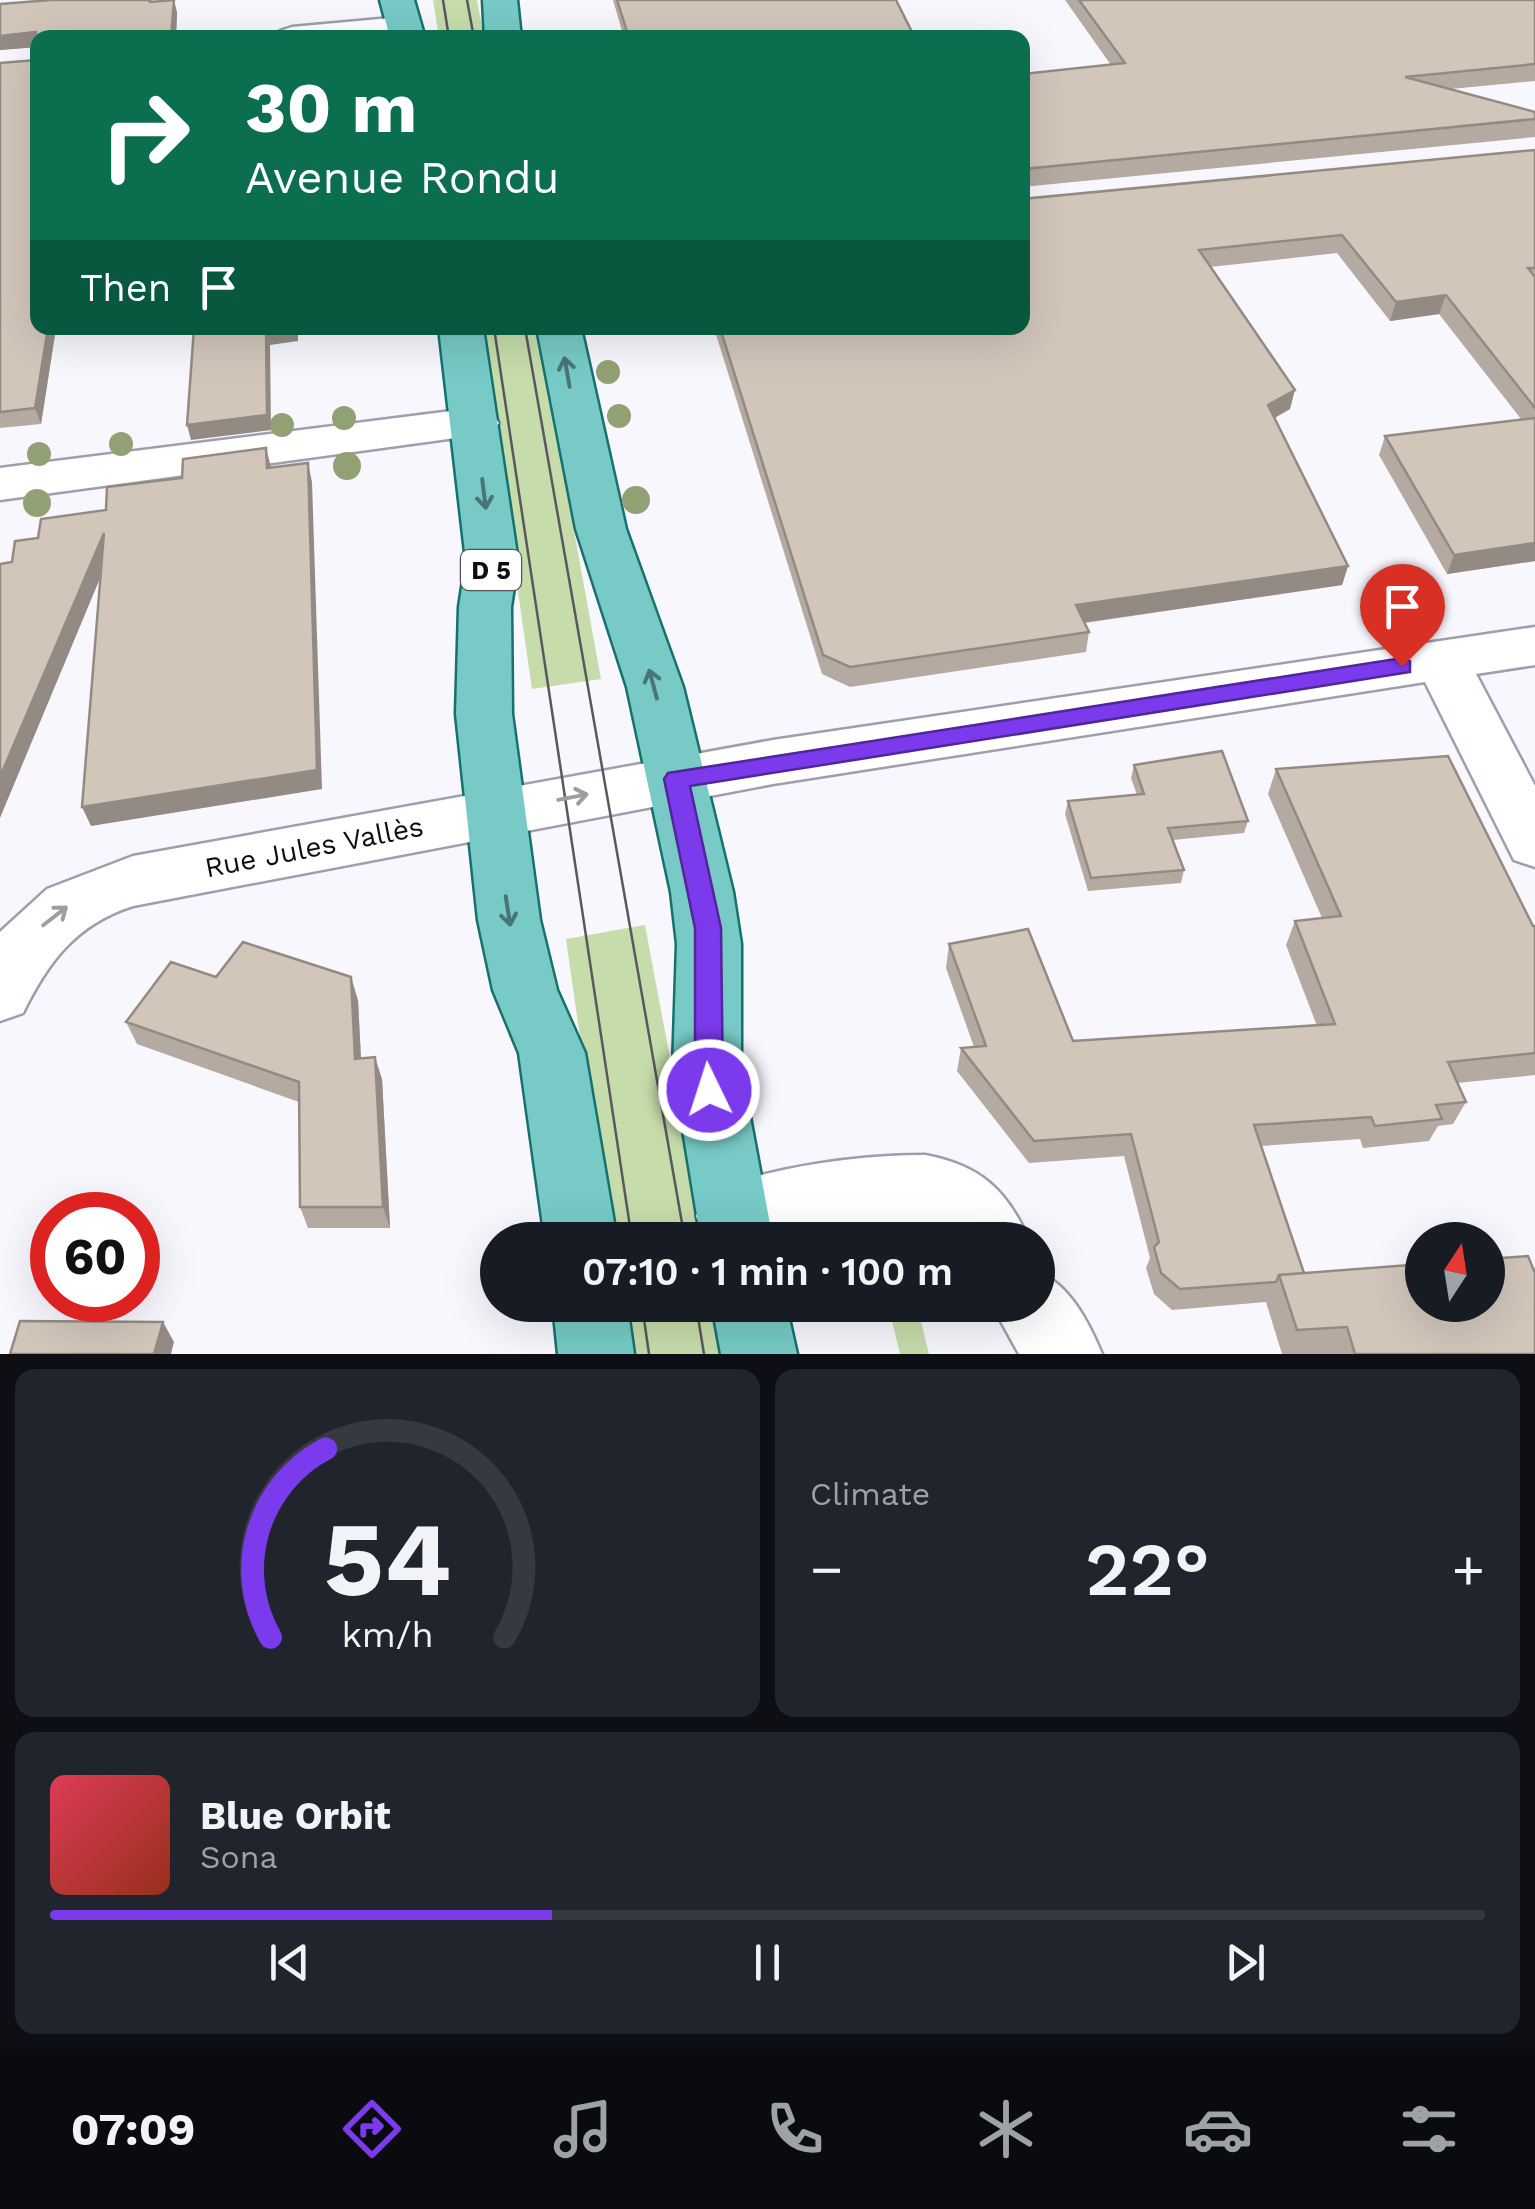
<!DOCTYPE html>
<html lang="en">
<head>
<meta charset="utf-8">
<style>
	:root { --surface:#171b24; --page:#20242c; --text:#f1f3f6; --muted:#9ea1a6; --line:#363941; --accent:#7c3aed }
	body { margin:0; font-family:"Work Sans",sans-serif; background:var(--page); color:var(--text); height:100vh; display:flex; flex-direction:column; font-size:38px; white-space:nowrap }
	* { box-sizing:border-box; margin:0 }
	p { font-size:32px; color:var(--muted) }
	.icon { flex:none; width:55px; height:55px; fill:none; stroke:currentColor; stroke-width:2; stroke-linecap:round; stroke-linejoin:round }
	.map { position:relative; height:1354px; overflow:hidden }
	.panel { display:flex; flex-direction:column; gap:15px; padding:15px; background:#0d0f14; flex:1 }
	.panel>* { flex:none }
	.guide { position:absolute; left:30px; top:30px; width:1000px; height:305px; border-radius:20px; box-shadow:0 10px 40px #0002; background:#0b6e4f; color:#fff; overflow:hidden }
	.needle { width:65px; rotate:12deg }
	.fabs { position:absolute; left:1405px; top:1222px; display:grid; gap:20px }
	.fabs a { display:grid; place-items:center; width:100px; height:100px; border-radius:50%; background:var(--surface); box-shadow:0 10px 40px #0002; font-size:50px }
	.speed { position:absolute; left:30px; top:1192px; display:flex; gap:20px; font-size:50px; font-weight:700; text-align:center }
	.speed>* { display:grid; place-content:center; width:130px; height:130px; border-radius:50%; background:var(--surface); box-shadow:0 10px 40px #0002; line-height:1 }
	.speed .limit { border:15px solid #d22; background:#fff; color:#111 }
	.pin { position:absolute; display:grid; place-items:center; width:85px; height:85px; color:#fff; margin:-102px -42px; border-radius:50% 50% 50% 0; rotate:-45deg; box-shadow:0 0 10px #0007 }
	.pin .icon { rotate:45deg }
	.me { position:absolute; width:110px; margin:-55px; rotate:356deg; stroke-linejoin:round; filter:drop-shadow(0 0 8px #0008) }
	.turn { display:flex; align-items:center; gap:35px; height:210px; padding:0 50px; font-size:45px }
	.turn .icon { width:130px; height:130px; stroke-width:2.5 }
	.turn b { display:block; font-size:70px; line-height:85px }
	.then { display:flex; align-items:center; height:95px; padding:0 50px; background:#0003; gap:20px; font-size:38px }
	.big { font-size:75px; font-weight:600; line-height:1.1 }
	.panel .widget { flex:1; display:flex; flex-direction:column; justify-content:center; gap:15px; min-width:0; padding:0 35px; border-radius:20px; background:var(--page) }
	.panel .dial { align-items:center; gap:0 }
	.dial svg { height:260px; overflow:visible; fill:none; stroke:var(--line); stroke-width:7; stroke-linecap:round; text-anchor:middle }
	.dial text { fill:var(--text); stroke:none }
	.song { display:flex; align-items:center; gap:30px }
	.cover { width:120px; height:120px; border-radius:15px; background:linear-gradient(135deg,hsl(350 70% 55%),hsl(10 70% 35%)) }
	.played { height:10px; border-radius:5px; background:linear-gradient(90deg,var(--accent) 35%,var(--line) 35%) }
	.keys { display:flex; justify-content:space-around; direction:ltr }
	.heat { display:flex; justify-content:space-between; align-items:center; font-size:55px; direction:ltr }
	.panel .tiles { flex:1; display:grid; gap:15px; grid-template-columns:1fr 1fr }
	.widget:last-child { grid-column:span 2 }
	.trip { position:absolute; left:480px; top:1222px; width:575px; height:100px; border-radius:50px; background:var(--surface); box-shadow:0 10px 40px #0002; font-weight:600; line-height:100px; text-align:center }
	.tab-bar { display:flex; height:160px; justify-content:space-around; align-items:center; background:#090b0e; color:var(--muted) }
	.tab-bar .icon { width:70px; height:70px }
	.tab-bar .active { color:var(--accent) }
	.tab-bar b { font-size:45px; color:var(--text) }
	.map>svg:first-child { display:block }
</style>
</head>
<body>
<div class="map">
<svg width="1535" height="1354" viewBox="0 0 1535 1354">
	<rect width="100%" height="100%" fill="#f8f7fe"/>
	<path fill="#c6dcaa" d="M433,0h44l7,37h-45z
		M480,328h57l64,351 -69,10z
		M645,925l59,315h-95l-43,-301z
		M908,1217l31,6 25,17h-91l-4,-14z
		M618,1305h98l9,49h-100z
		M888,1305h29l12,49h-29z"/>
	<g fill="none" stroke-linecap="round" stroke-linejoin="round">
		<defs>
			<path id="minor" d="M402,17l12,3 5,7 -5,7 -139,4 5,-7 12,-4z
				M475,408l17,5 7,10 -7,10 -492,67v-32z
				M1535,627v38l-59,9 59,112v81l-21,-7 -89,-178 -652,102 -640,122c-57,18 -85,56 -110,107l-23,8v-89l47,-43 86,-33 640,-116z
				M925,1155c55,10 82,35 104,85h-76l-17,-17h-65l-91,17h-73l-11,-24 11,-24c65,-25 148,-37 218,-37z
				M1038,1272c32,13 51,51 64,82h-83l-27,-49h46z"/>
			<path id="primary" d="M380,0h34l11,38h-35z
				M483,0h34l4,38h-36z
				M439,328h44l35,233 -7,46 1,107 28,206 17,70 28,63 32,187h-72l-26,-187 -26,-63 -15,-70 -22,-206 3,-107 7,-46z
				M537,328h44l45,201 57,158 50,205 8,52v125l32,171h-72l-28,-171 4,-125 -6,-52 -44,-205 -51,-158z
				M553,1305h74l7,49h-76z
				M712,1305h74l11,49h-76z"/>
		</defs>
		<use href="#minor" stroke="#a09eac" stroke-width="5"/>
		<use href="#primary" stroke="#18716e" stroke-width="5"/>
		<use href="#minor" fill="#fff" fill-rule="evenodd"/>
		<use href="#primary" fill="#77cac6" fill-rule="evenodd"/>
		<path stroke="#59585e" stroke-width="2.5" d="M443,0l6,38
			M467,0l7,38
			M494,328l138,912
			M525,328l160,912
			M642,1305l7,49
			M696,1305l8,49"/>
	</g>
	<g fill="#92a173">
		<circle cx="608" cy="372" r="12"/>
		<circle cx="619" cy="416" r="12"/>
		<circle cx="344" cy="418" r="12"/>
		<circle cx="282" cy="425" r="12"/>
		<circle cx="121" cy="444" r="12"/>
		<circle cx="39" cy="454" r="12"/>
		<circle cx="347" cy="466" r="14"/>
		<circle cx="636" cy="500" r="14"/>
		<circle cx="37" cy="503" r="14"/>
	</g>
	<path fill="#b5aaa1" d="M51,0h102v1l21,-1 3,13 -1,25h-138v290h18l-15,96 -41,4v-365l36,-3v-13l-36,3v-46z
		M613,0h283l19,38h-291z
		M1065,0h470v81l-84,8 84,23v25l-513,50v-113l89,-9z
		M1535,150v411l-88,13 -68,-119 6,-19 136,-17 -82,-105 -49,7 -53,-68 -127,14 80,142 -15,9 73,148 -6,19 -257,38 4,9 -3,20 -236,35 -28,-13 -108,-346h308v-129z
		M1134,765l114,56 -4,12 -71,7 11,30 -3,13 -93,8 -23,-77 3,-13 69,-6 -6,-17z
		M1276,769l259,157v149l-78,8 9,19 -13,22 -15,2 -9,15 -66,7 -3,-9 -99,7 43,127 231,81h-253l-16,-52 -94,8 -18,-16 -8,-26 4,-10 -26,-102 -95,7 -72,-92 4,-23 13,-1 -28,-79 3,-24 124,97 244,-15 -31,-81 9,-24 27,-3 -54,-124z
		M216,977l142,23 3,58 21,21 8,149h-82l-8,-21 -1,-105 -162,-58 -11,-22z"/>
	<path fill="#938b83" d="M174,0l3,13 -1,25h-5z
		M36,32l2,15 -38,3v-14z
		M1446,295l-7,19 -49,7 6,-19z
		M48,328h8l-15,96 -6,-16z
		M284,328h14v13l-28,4 1,85 -80,10 -4,-15 79,-95z
		M1295,390l-5,19 -27,15 5,-19z
		M266,448l5,19 -4,1z
		M308,463l4,19 10,307 -231,37 -9,-19z
		M104,533l7,19 -111,266v-41z
		M1535,543v18l-88,13 7,-19z
		M1348,566l-6,19 -269,39 3,-19z
		M351,977l7,23 4,81 -7,-22z
		M375,1057l7,22 8,149 -7,-21z
		M163,1322l11,20 -3,12h-17z"/>
	<path fill="#d2c6bb" stroke="#938b83" stroke-width="2.5" d="M51,0h99v2l24,-2 -3,38h-133v290h10l-13,80 -35,4v-349l36,-3v-28l-36,4v-32z
		M617,0h279l19,38h-286z
		M1079,0h456v64l-130,13 130,35v7l-511,50 -2,18v-113l103,-11z
		M1535,150v118h-7l7,9v131l-89,-113 -50,7 -54,-67 -143,15 96,140 -27,15 80,161 -272,39 13,27 -239,35 -27,-12 -103,-327h302v-129z
		M194,328h90l-18,2 1,85 -80,10z
		M1535,418v125l-81,12 -69,-119z
		M266,448l1,20 41,-5 9,307 -235,37 22,-274 -104,244v-213l12,-2 3,-21 23,-3 3,-19 65,-9 1,-23 75,-9 1,-19z
		M1222,751l26,70 -80,7 16,42 -93,8 -23,-77 76,-7 -10,-29z
		M1448,756l85,170h2v127l-87,9 18,40 -30,3 6,14 -67,7 -4,-9 -117,8 50,148 -25,2 -3,7 -96,7 -19,-16 -7,-26 5,-5 -28,-108 -97,7 -73,-93 25,-2 -37,-102 79,-15 45,112 262,-17 -40,-103 46,-5 -65,-147z
		M243,942l108,35 4,82 20,-2 8,150h-83l-1,-125 -173,-60 45,-60 45,15z
		M1528,1256l7,17v81h-180l-8,-27 -50,3 -18,-55 143,-11v41h66v-46z
		M20,1321l143,1 -9,32h-144z"/>
	<defs><path id="oneway-shaft" d="M-6 0H5M1.5-3L5.5 0L1.5 3" fill="none" stroke-width="1.6" stroke-linecap="round" stroke-linejoin="round" transform="scale(2.5)"/></defs>
	<g stroke="#487575">
		<use href="#oneway-shaft" transform="translate(567 372) rotate(-100)"/>
		<use href="#oneway-shaft" transform="translate(484 494) rotate(83)"/>
		<use href="#oneway-shaft" transform="translate(653 684) rotate(-105)"/>
		<use href="#oneway-shaft" transform="translate(508 911) rotate(81)"/>
	</g>
	<g stroke="#9f9ea0">
		<use href="#oneway-shaft" transform="translate(573 797) rotate(-11)"/>
		<use href="#oneway-shaft" transform="translate(55 916) rotate(-38)"/>
	</g>
	<path fill="#7c3aed" stroke="#51269a" stroke-width="2.5" d="M1402,658l8,3v11l-720,114 31,142 2,162 -4,9 -10,3 -10,-3 -4,-9v-162l-31,-149 4,-6z"/>
	<g text-anchor="middle" dominant-baseline="central" stroke-width="8" stroke-linejoin="round" paint-order="stroke">
		<rect fill="#fff" stroke="#565659" stroke-width="2.5" x="461" y="550" width="60" height="40" rx="8"/>
		<g font-size="25" font-weight="bold" fill="#0e0d12">
			<text x="491" y="570">D 5</text>
		</g>
		<g font-size="28" fill="#0e0d12" stroke="#fff">
			<text transform="translate(314 847) rotate(-11)">Rue Jules Vallès</text>
		</g>
	</g>
</svg>
<div class="fabs">
<a><svg class="needle" viewBox="-14 -14 28 28"><path d="M0-13l5 13h-10z" fill="#e53935"/><path d="M0 13l5-13h-10z" fill="#9ea1a6"/></svg></a>
</div>
<div class="speed"><div class="limit">60</div></div>
<div class="pin" style="left:1402px;top:666px;background:#d93025"><svg class="icon" aria-label="arrive" viewBox="0 0 24 24"><path d="M6 21V4h12l-3 4 3 4H6"/></svg></div>
<svg class="me" style="left:709px;top:1090px" viewBox="-20 -20 40 40"><circle r="17" fill="#7c3aed" stroke="#fff" stroke-width="3"/><path d="M0-11L8 9 0 5-8 9z" fill="#fff"/></svg>
<div class="trip">07:10 · 1 min · 100 m</div>
<div class="guide">
<div class="turn"><svg class="icon" aria-label="right" viewBox="0 0 24 24"><path d="M7 20v-9h11M14 6l5 5-5 5"/></svg><div><b>30 m</b>Avenue Rondu</div></div>
<div class="then">Then<svg class="icon" aria-label="arrive" viewBox="0 0 24 24"><path d="M6 21V4h12l-3 4 3 4H6"/></svg></div>
</div>
</div>
<section class="panel">
<div class="tiles">
<div class="widget dial"><svg viewBox="0 0 100 80">
<path d="M14 69A42 42 0 1 1 86 69"/>
<path d="M14 69A42 42 0 0 1 31 11" stroke="#7c3aed"/>
<text x="50" y="56" font-size="32" font-weight="700">54</text>
<text x="50" y="72" font-size="11">km/h</text>
</svg></div>
<div class="widget"><p>Climate</p>
<div class="heat"><a>−</a><b class="big">22°</b><a>+</a></div>
</div>
<div class="widget">
<div class="song"><i class="cover"></i><div><b>Blue Orbit</b><p>Sona</p></div></div>
<div class="played"></div>
<div class="keys"><svg class="icon" aria-label="previous" viewBox="0 0 24 24"><path d="M18 5L8 12l10 7zM5 5v14"/></svg><svg class="icon" aria-label="pause" viewBox="0 0 24 24"><path d="M8 5v14M16 5v14"/></svg><svg class="icon" aria-label="next" viewBox="0 0 24 24"><path d="M6 5l10 7-10 7zM19 5v14"/></svg></div>
</div>
</div>
</section>
<nav class="tab-bar">
<b>07:09</b>
<svg class="icon active" aria-label="directions" viewBox="0 0 24 24"><path d="M12 3l9 9-9 9-9-9zM9 14v-3h6M13 9l2 2-2 2"/></svg>
<svg class="icon" aria-label="music" viewBox="0 0 24 24"><path d="M9 18V5l10-2v13"/><circle cx="6" cy="18" r="3"/><circle cx="16" cy="16" r="3"/></svg>
<svg class="icon" aria-label="phone" viewBox="0 0 24 24"><path d="M5 4h4l2 5-3 2q2 4 5 5l2-3 5 2v4C11 20 4 13 5 4z"/></svg>
<svg class="icon" aria-label="climate" viewBox="0 0 24 24"><path d="M12 3v18M4 7l16 10M4 17L20 7"/></svg>
<svg class="icon" aria-label="car" viewBox="0 0 24 24"><path d="M5 17H2v-5l4-1 3-4h7l3 4 3 1v5h-3M9 17h6M6 11h13"/><circle cx="7" cy="17" r="2"/><circle cx="17" cy="17" r="2"/></svg>
<svg class="icon" aria-label="filters" viewBox="0 0 24 24"><path d="M4 7h16M4 17h16"/><circle cx="9" cy="7" r="2"/><circle cx="15" cy="17" r="2"/></svg>
</nav>
</body>
</html>
